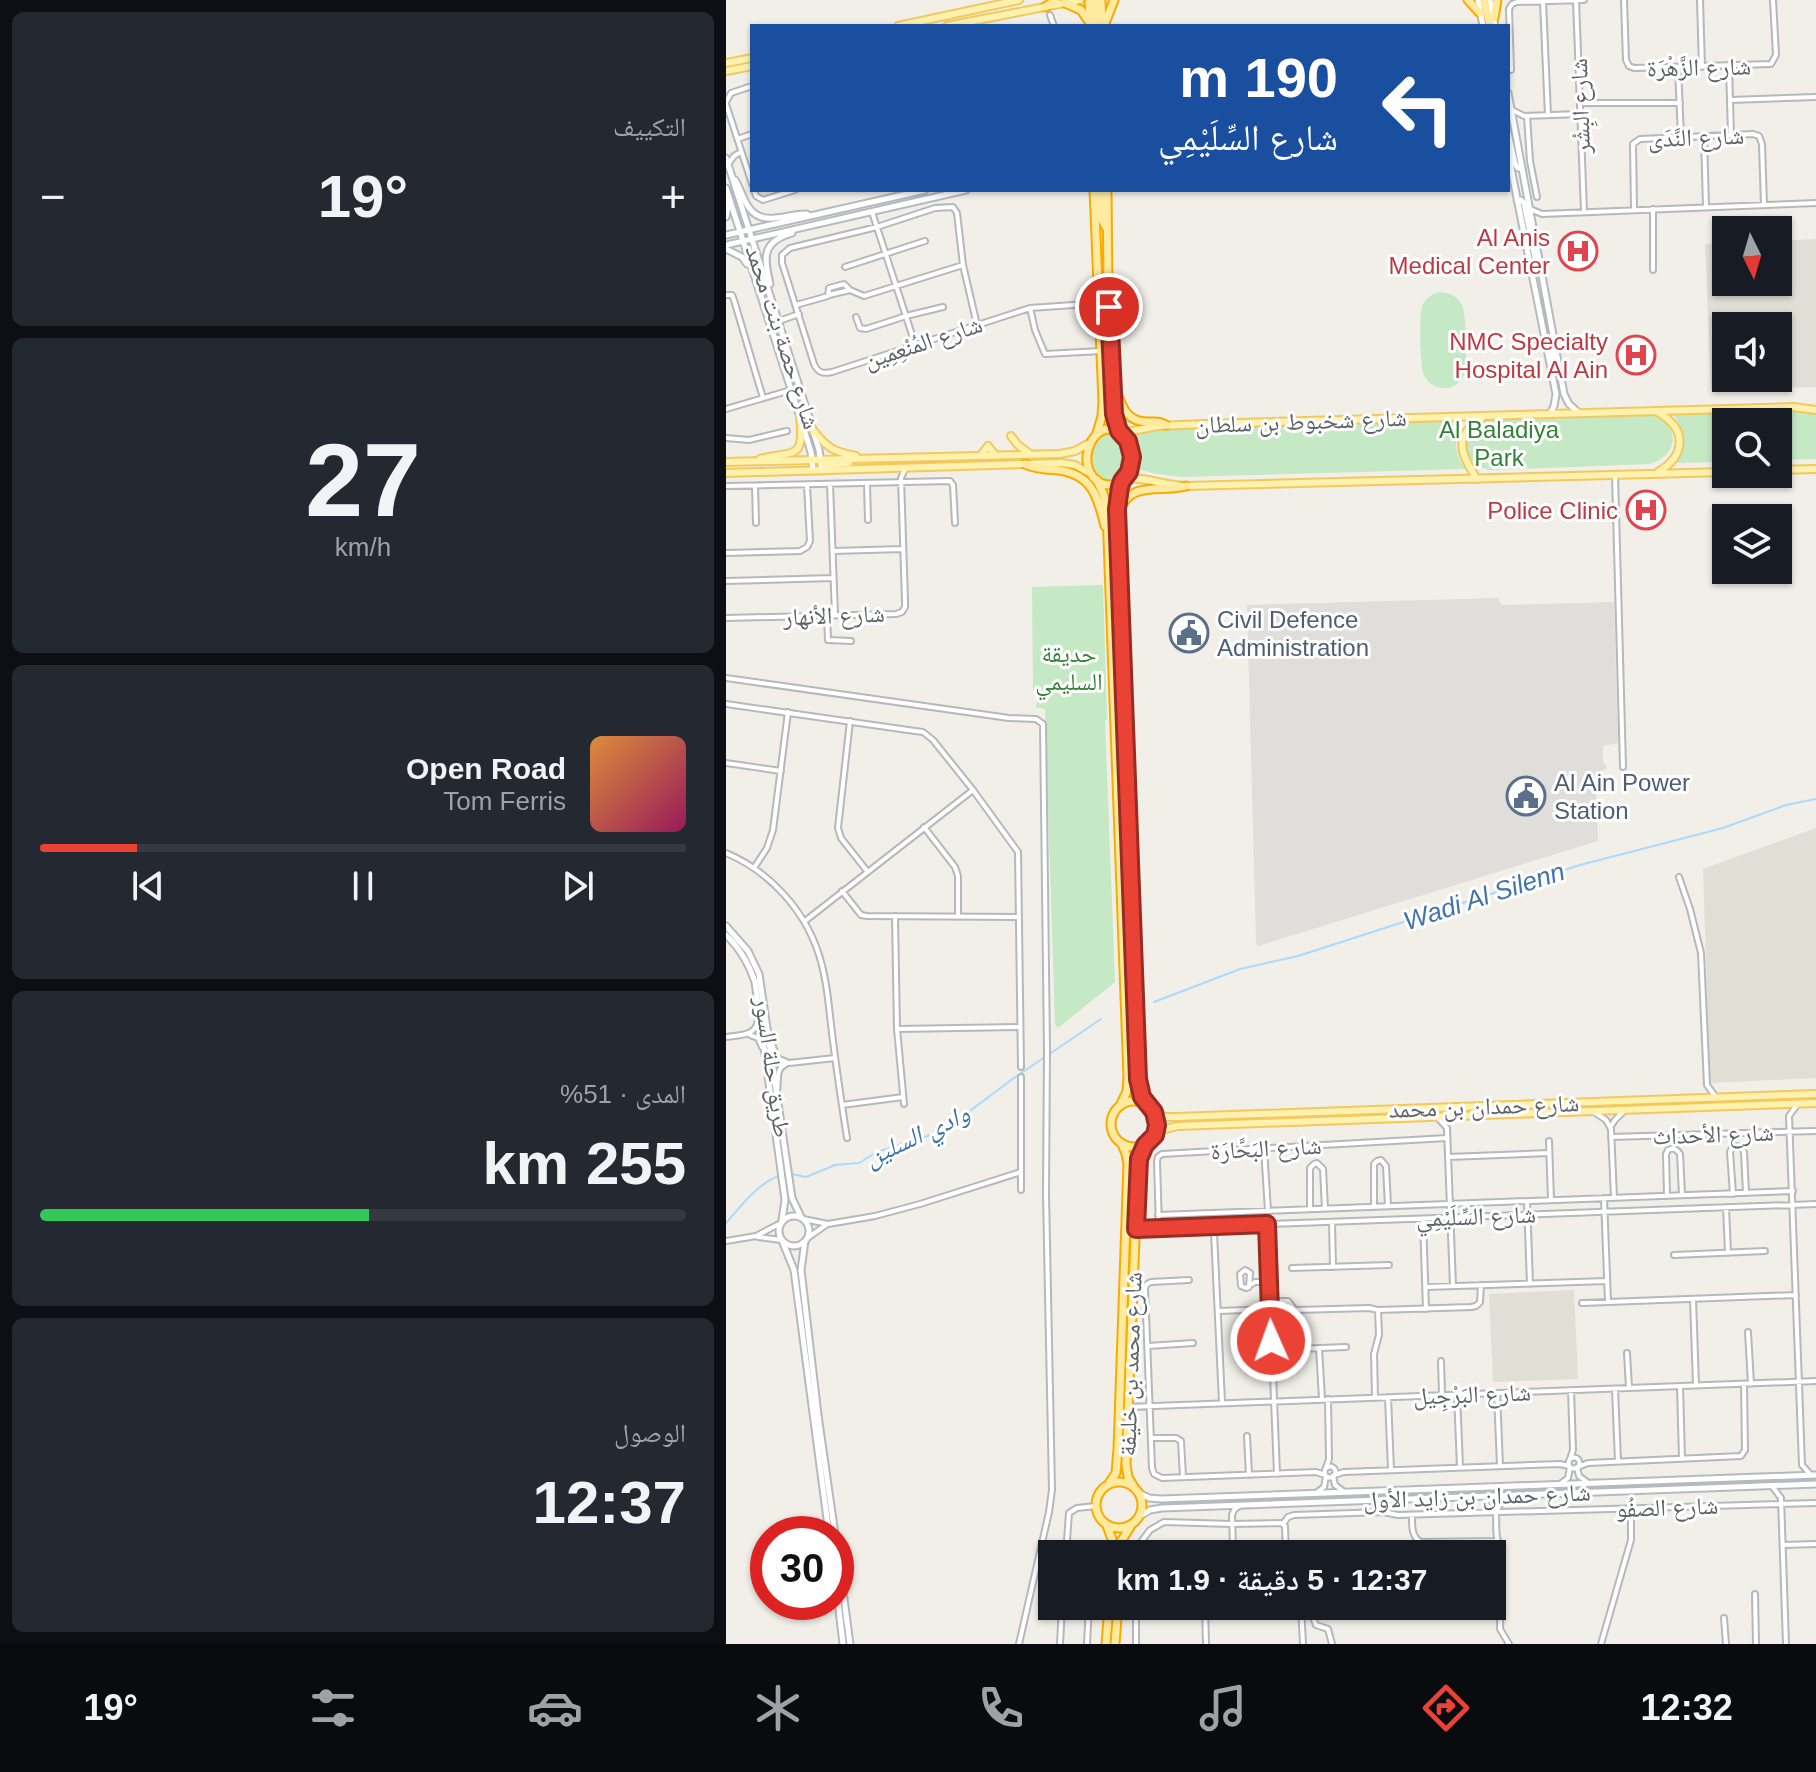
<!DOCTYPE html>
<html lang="ar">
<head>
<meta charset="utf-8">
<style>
	:root { --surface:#171b24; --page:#242831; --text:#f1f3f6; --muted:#9ea1a6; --line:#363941; --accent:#ea4335 }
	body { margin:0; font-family:Arial,"Noto Naskh Arabic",sans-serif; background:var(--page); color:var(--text); direction:rtl; height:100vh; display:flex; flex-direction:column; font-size:30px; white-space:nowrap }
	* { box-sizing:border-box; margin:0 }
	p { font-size:26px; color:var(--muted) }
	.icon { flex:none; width:44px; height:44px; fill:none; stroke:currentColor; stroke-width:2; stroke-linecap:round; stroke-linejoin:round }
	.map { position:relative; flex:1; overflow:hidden; direction:ltr }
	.sheet { display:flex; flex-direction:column; gap:12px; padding:12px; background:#0d0f14; width:726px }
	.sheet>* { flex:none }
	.hud { position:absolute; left:24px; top:24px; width:760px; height:168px; border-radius:0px; box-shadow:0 2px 6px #0004; direction:rtl; background:#1a4fa0; color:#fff; overflow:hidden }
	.needle { width:52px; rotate:175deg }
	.buttons { position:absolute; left:986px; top:216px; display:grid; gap:16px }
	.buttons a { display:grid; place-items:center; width:80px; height:80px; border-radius:0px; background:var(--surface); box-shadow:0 2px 6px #0004; font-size:40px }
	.speed { position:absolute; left:24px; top:1516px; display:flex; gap:16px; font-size:40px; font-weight:700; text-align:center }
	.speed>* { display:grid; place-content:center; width:104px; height:104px; border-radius:50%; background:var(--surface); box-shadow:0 2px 6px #0004; line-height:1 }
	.speed .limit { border:12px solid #d22; background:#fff; color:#111 }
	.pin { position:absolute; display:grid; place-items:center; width:68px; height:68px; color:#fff; margin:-34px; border:4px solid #fff; border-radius:50%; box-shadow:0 2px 8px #0007 }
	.me { position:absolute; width:88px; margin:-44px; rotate:358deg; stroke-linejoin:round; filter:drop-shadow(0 0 6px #0008) }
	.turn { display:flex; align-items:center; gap:28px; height:168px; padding:0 40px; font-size:36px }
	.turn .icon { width:104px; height:104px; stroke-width:2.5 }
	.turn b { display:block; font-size:56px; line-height:68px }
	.big { font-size:60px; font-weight:600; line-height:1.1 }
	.sheet .card { flex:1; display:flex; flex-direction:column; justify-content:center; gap:12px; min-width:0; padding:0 28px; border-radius:12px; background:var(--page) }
	.sheet .dial { align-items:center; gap:0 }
	.dial b { font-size:104px; line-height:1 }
	.song { display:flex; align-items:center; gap:24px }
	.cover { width:96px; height:96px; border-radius:12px; background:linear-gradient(135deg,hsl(30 70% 55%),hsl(330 70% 35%)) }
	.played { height:8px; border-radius:4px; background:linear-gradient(90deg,var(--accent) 15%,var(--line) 15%) }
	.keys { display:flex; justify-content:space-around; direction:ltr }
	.heat { display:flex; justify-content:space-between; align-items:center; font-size:44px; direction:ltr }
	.charge { height:12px; border-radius:6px; background:linear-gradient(90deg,#34c759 51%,var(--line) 0) }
	.trip { position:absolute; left:312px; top:1540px; width:468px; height:80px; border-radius:0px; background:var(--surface); box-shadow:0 2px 6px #0004; font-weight:600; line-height:80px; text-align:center; direction:rtl }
	.dock { display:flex; height:128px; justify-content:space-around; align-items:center; background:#090b0e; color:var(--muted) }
	.dock .icon { width:56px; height:56px }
	.dock .on { color:var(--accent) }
	.dock b { font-size:36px; color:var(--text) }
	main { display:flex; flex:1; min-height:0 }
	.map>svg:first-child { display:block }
</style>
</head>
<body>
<main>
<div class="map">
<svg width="1090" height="1644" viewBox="0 0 1090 1644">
	<rect width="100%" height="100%" fill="#f1efe8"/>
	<path fill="#e0deda" d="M773,598l1,5 2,2 112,-3 4,139 -2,3 -11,1 -2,2v16l3,1v5l-3,1 1,12 -5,1 -3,2 2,56 -340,105 -2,-3 -9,-338z"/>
	<path fill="#e1ded6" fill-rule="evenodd" d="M1090,239v148l-105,3 -6,-146 21,-1v39h52v-41zM1000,326h52v52h-52z
		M1090,828v250l-106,5 -7,-214z
		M848,1290l4,89 -85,3 -4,-88z"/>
	<path fill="#c5e8c5" d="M714,292c8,1 16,3 21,11 6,10 7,63 2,74 -4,7 -12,12 -20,11 -8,0 -16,-6 -19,-13 -4,-7 -5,-60 -2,-68 3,-9 10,-13 18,-15z
		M1066,408l24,2v49l-38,1v-38h-52v40l-53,1c10,-18 13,-34 -1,-50z
		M920,413c34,6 36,42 4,51l-160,6c-21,-5 -26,-18 -23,-38l19,-15z
		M738,419c-11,17 -11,34 2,50l-284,8 -25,-3 -24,-6 2,-19 -4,-17 22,-5z
		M381,431l14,4c7,15 10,25 3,41 -10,6 -17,8 -27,0 -8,-12 -6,-24 -3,-38z
		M377,585l4,134 -2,2 10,261 -57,46 -3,-4 -10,-315 -9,-2 2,-15 -5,-1 -1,-104z"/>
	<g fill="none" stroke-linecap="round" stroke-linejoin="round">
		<path stroke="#aadaff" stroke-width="2" d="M428,1002l86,-33 58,-13 282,-91 143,-37 63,-23 30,-6
			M66,1174l14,3 29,-12 24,-2 18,-11 57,-18 25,-13 12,-11 43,-32 87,-59
			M0,1223c15,-17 33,-41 55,-48"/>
		<defs>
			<path id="minor" d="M850,0l8,212
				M898,0l2,60 3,6 5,2 137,-4 5,-9 -3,-55
				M974,0l2,67
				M817,2l5,113
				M324,15l4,11
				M1003,66l2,69
				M952,67l3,70
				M785,70l-2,-61 3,-5 5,-2 67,-2
				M1004,100l86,-3
				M0,102l5,-9 21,-7
				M854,103h100
				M0,104l26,80
				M786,110l12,6 56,-2
				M801,116l3,45 7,36
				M978,136l2,71
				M12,139l14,-5
				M3,163l5,-7 7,-4
				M28,190l2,6 7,4 32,-10
				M804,209l12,5 274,-11
				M927,209v61
				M908,210l-1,-66 7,-5 113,-5 6,2 3,8 2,61
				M146,212l43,132
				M119,267l80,-26
				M0,295h6l2,5 29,98
				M103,295l21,-5
				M70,305l32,-9 1,-8 15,-4 6,6 14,6 99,-31
				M304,308l5,22 10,24 56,-3
				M130,317l4,11 6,1 40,-13 37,-9
				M53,321l20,-7
				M251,325l-14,-60 -6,-52 -4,-6 -18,1 -58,19 -87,21 -8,7v8l32,101c4,9 9,10 18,8l198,-64 58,-4 9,-5
				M0,409l65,-19
				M0,438l23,2 38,-9
				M889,475l8,292
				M141,483l1,37
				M104,484l5,131
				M0,486l224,-5 3,4 2,38
				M29,486l1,37
				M107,551l70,-2
				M0,553l74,-2 7,-4 3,-6 -3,-56
				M0,581l107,-3
				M101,616l1,24 23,1
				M0,618l170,-4 6,-2 3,-5v-6l-4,-123 4,-9
				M0,678l283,40 27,1 7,5 4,326 -1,144 6,296 -3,22 -30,132
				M124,721l-12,107 3,10 26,33
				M0,763l55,8
				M198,827l31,40 3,9v41
				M0,853c43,18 79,57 93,102 9,28 10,57 14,86 4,32 9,65 14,97
				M28,868l13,-20 6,-18 15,-118
				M953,877l11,32 11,44 6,132 8,11
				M116,891l19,24 6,1 151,1
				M169,916l2,113 7,75
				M79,921l168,-131
				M171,1029l123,-2
				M45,1041l6,17 12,5 46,-5
				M51,1091c2,-11 -2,-22 9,-27
				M116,1105l61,-8
				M1071,1105l-8,11 13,349 8,9
				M868,1112l12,8 5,9 3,69
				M711,1117l10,11 6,158
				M885,1126l4,-6 8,-8
				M885,1137l205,-6
				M823,1141l2,59
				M538,1148l4,63
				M722,1157l101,-4
				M295,1190v-18
				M1007,1194l-3,-42 2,-4 4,-2 5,1 3,5 2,41
				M941,1196l-1,-42 2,-4c5,-3 9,-1 12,4l2,41
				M878,1198l4,104
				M801,1202l3,82
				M648,1207v-43l3,-3 4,-1 5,6 2,40
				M1000,1207l2,46
				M584,1209v-41l4,-4 3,-1 6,6 2,40
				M432,1215l635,-24
				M697,1219l3,90
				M606,1222l1,45
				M541,1224l10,250
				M433,1228l-2,-67 1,-4 4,-3 285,-16
				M410,1229l680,-25
				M488,1233l8,169
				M948,1255l91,-4
				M566,1268l97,-3
				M519,1270l5,3 -1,14 -3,1 -5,-2 -1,-12z
				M463,1280l-38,2 -4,2 -2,4 7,180 2,6 8,4 154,-6 9,3
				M526,1284l3,-2h14
				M700,1287l181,-6
				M967,1299l3,86
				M544,1301h18l6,8 3,1 72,-2 9,2 93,-3 5,-1 4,-4 1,-17
				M856,1303l214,-8
				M493,1311l51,-2
				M522,1328l5,4 1,13 -4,4h-3l-3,-3v-13z
				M1022,1332l3,52
				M528,1338l6,3h11
				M422,1346l45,-3
				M593,1348l3,51
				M570,1349l50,-2
				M901,1353l2,35
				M715,1361l1,33
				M954,1386l2,73
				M889,1389l3,72
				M771,1393l3,73
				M731,1394l3,73
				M649,1397l-1,-43 5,-19 -1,-25
				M662,1397l3,73
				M402,1407l688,-26
				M521,1436l2,39
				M425,1438h25l5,3 2,36
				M842.5 1463a5.5 5.5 0 1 1 11 0a5.5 5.5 0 1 1-11 0Z
				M844,1459l3,-9 -2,-60
				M598.5 1472a5.5 5.5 0 1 1 11 0a5.5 5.5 0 1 1-11 0Z
				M851,1467l2,9 8,6
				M852,1467l10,-4 153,-7 4,-6 -1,-66
				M600,1468l3,-9 -1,-60
				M608,1475l10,-3 216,-8 9,2
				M607,1476l2,9 8,6
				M834,1484l8,-6 2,-11
				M1046,1486l9,12 5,146
				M590,1493l8,-6 2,-11
				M761,1496c14,13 7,24 10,41 1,5 3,9 5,14l-2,78 9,15
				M771,1510l4,-7 6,-6
				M686,1515c0,10 -1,22 9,27l77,-1
				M557,1524l5,-7 6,-2 89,-3 15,3 418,-12
				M1057,1545l33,-1
				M341,1546l20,1 6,7
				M340,1554l3,-41 8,-5 19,-2
				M410,1554l2,-8 12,-16 14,-8 68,2 49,-1 4,3 1,28
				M503,1554l4,-5 -1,-34 2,-5 6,-5
				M1029,1594l1,50
				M374,1606l7,11
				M410,1606v38
				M479,1606l1,38
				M575,1606l2,38
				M579,1606l7,9 4,10 12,4 4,15
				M443,1616l70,-3
				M998,1618l2,26
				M334,1644l2,-38
				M361,1644l2,-38
				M875,1644l30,-104v-32"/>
			<path id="tertiary" d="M0,704l189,27 8,1 10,8 40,50 45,62 3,215
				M24,1035l8,3 4,9
				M0,1037c14,-2 31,-1 32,-18
				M77,1219l25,5 47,-8 45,-12 101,-32v-95
				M32,1237l23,3
				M80,1239l20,-14
				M0,1241l30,-5 23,-12"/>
			<path id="secondary" d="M752,0l5,26
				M764,0l5,26
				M782,93l56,301 5,10 10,9
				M782,133l7,31 3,4h4
				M782,153l48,241 -2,12 -4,8
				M0,158l87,272 6,20 3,21
				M9,180c6,9 8,21 15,29 14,18 38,4 57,5
				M0,188l74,229 11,35 2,19
				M791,200h4l3,3 12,59 3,7
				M0,217l2,-10 -2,-7
				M0,235l199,-45
				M0,245l240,-55
				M0,249l16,8 5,7
				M44,284c-6,-26 -9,-42 22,-51
				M820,342l5,5 4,21 5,2
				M0,926l22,25 11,23 33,224 9,19
				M0,935c14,13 23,29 29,47l30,218 -3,20
				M53 1231a15 15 0 1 1 30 0a15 15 0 1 1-30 0Z
				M79,1241l-4,29 17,145 17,119
				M57,1243l11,27 35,264
				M413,1493l10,5 12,1 655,-24
				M414,1516l10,-6 12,-2 654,-24
				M110,1539l14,105
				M110,1584l7,60"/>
			<path id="primary" d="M172,26l121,-26
				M221,26l133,-26
				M0,63l26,-5
				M0,71l26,-5
				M87,430c14,18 21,22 43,26
				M396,433l36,-7 47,-2 589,-17 22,3
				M285,436l7,9 12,9
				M255,455l7,-9 8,10
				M34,459c33,-9 45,3 40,-42
				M0,462l334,-8 15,-3 15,-8
				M104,469l-5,-2v-3l24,-1
				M1052,470l38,-1
				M932,472c27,-16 30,-42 1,-59
				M0,473l335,-10 14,2 16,9
				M398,479c21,-3 41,7 62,7l540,-14
				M751,479c-16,-24 -25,-43 5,-61
				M428,1112l11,5h12l639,-23
				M429,1135l10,-6 13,-3 638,-23"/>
			<path id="trunk" d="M363,0l1,18
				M369,0l2,26
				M375,0l1,24
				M742,0l12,13
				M758,0l6,26
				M339,3l16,7 9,13
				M319,7l11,-7
				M768,18l3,-18
				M378,26l10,-26
				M368,190l9,211 -1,15 -5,17
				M374,190l2,30 4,7
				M381,190l1,98 5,120 6,23
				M388,386c8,17 9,35 33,36 8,0 12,-1 19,3
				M380,429c34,1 34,56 4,56 -7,0 -13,-3 -17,-8 -12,-16 -5,-42 13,-48z
				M299,464c10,5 22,5 33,6 34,4 40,27 47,56
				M371,480l7,16 3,16 21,565 -1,14 -7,15
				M396,481l-5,28 19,525 2,50 9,21
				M393,513c10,-34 42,-20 67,-27
				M385 1124a23 23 0 1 1 46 0a23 23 0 1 1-46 0Z
				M370 1505a23 23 0 1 1 46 0a23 23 0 1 1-46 0Z
				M382,1485l8,-12 2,-24 10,-285 -2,-10 -4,-10
				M408,1487l-6,-10 -2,-13 12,-299 7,-20
				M381,1526l5,13v15
				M395,1554l1,-14 8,-13
				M380,1644l3,-38
				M389,1644l3,-38"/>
		</defs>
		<use href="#minor" stroke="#b5b8bc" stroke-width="8"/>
		<use href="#tertiary" stroke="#b5b8bc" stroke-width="8"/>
		<use href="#secondary" stroke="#b6babf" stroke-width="9"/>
		<use href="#primary" stroke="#f2c960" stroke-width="10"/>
		<use href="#trunk" stroke="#f9ab00" stroke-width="11"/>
		<use href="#minor" stroke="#fff" stroke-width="4"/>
		<use href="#tertiary" stroke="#fff" stroke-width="4"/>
		<use href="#secondary" stroke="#fff" stroke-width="5"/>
		<use href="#primary" stroke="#fff2af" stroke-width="6"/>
		<use href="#trunk" stroke="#feeaa1" stroke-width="7"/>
	</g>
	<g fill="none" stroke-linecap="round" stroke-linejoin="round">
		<defs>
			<path id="route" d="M383,307l5,107 5,17 9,10 4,16 -3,15 -7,9 -2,6 -3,22 21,570 4,18 12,15 3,13 -2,10 -10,10 -6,14 -3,70 131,-5 4,117"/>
		</defs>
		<use href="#route" stroke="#982c22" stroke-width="20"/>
		<use href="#route" stroke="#ea4335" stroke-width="14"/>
	</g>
	<defs>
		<symbol id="hospital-ring" viewBox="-11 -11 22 22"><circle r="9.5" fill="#fff" stroke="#e0444e" stroke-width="1.5"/><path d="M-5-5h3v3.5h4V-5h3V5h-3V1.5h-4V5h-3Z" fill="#e0444e"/></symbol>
		<symbol id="civic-ring" viewBox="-11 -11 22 22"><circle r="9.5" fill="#fff" stroke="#5c6f8a" stroke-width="1.5"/><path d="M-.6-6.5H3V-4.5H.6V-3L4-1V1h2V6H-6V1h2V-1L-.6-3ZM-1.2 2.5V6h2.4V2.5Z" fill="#5c6f8a"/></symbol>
	</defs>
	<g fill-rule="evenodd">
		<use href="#hospital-ring" x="830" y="229" width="44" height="44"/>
		<use href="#hospital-ring" x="888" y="333" width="44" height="44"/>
		<use href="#hospital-ring" x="898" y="488" width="44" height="44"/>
		<use href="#civic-ring" x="441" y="611" width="44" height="44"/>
		<use href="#civic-ring" x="778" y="774" width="44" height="44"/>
	</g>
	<g text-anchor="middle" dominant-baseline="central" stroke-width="6" stroke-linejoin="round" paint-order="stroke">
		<g font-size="24" fill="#5f6368" stroke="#fff">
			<text transform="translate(973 67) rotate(-1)">شارع الزَّهْرَة</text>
			<text transform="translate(854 106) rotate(-92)">شارع البِشْر</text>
			<text transform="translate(970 137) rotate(-2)">شارع النَّدَى</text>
			<text transform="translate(57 337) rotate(72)">شارع حصة بنت محمد</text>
			<text transform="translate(197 342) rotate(-18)">شارع المُنْعِمِين</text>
			<text transform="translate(575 421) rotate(-2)">شارع شخبوط بن سلطان</text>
			<text transform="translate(108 615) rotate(-2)">شارع الأنهار</text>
			<text transform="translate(47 1067) rotate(82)">طريق حلة السور</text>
			<text transform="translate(758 1106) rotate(-2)">شارع حمدان بن محمد</text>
			<text transform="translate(987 1134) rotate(-2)">شارع الأحداث</text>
			<text transform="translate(540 1148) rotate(-3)">شارع البَحَّارَة</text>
			<text transform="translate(750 1216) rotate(-2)">شارع السِّلَيْمِي</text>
			<text transform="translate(404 1364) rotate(-88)">شارع محمد بن خليفة</text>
			<text transform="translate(746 1394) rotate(-2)">شارع البَرْجِيل</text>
			<text transform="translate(751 1496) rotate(-2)">شارع حمدان بن زايد الأول</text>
			<text transform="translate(941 1507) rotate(-2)">شارع الصفُو</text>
		</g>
		<g font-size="24" fill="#be3a42" stroke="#fff" text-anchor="end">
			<text x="824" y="237">Al Anis<tspan x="824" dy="28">Medical Center</tspan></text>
			<text x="882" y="341">NMC Specialty<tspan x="882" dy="28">Hospital Al Ain</tspan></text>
			<text x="892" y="510">Police Clinic</text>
		</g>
		<g font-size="24" fill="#348238" stroke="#fff">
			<text x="773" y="429">Al Baladiya<tspan x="773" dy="28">Park</tspan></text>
			<text x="343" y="653">حديقة<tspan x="343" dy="28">السليمي</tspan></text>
		</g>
		<g font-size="24" fill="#4e5e75" stroke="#fff" text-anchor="start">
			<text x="491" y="619">Civil Defence<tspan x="491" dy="28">Administration</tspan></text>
			<text x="828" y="782">Al Ain Power<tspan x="828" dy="28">Station</tspan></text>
		</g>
		<g font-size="26" font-style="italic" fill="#4174aa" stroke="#fff">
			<text transform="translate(758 896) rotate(-18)">Wadi Al Silenn</text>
			<text transform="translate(191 1135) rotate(-25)">وادي السلين</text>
		</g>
	</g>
</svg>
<div class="buttons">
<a><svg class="needle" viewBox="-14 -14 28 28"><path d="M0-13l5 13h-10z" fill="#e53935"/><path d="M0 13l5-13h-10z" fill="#9ea1a6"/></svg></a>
<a><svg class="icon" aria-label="sound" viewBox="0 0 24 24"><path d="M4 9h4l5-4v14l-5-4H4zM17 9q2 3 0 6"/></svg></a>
<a><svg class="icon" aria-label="search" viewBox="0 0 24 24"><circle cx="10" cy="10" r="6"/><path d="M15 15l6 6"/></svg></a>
<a><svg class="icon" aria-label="layers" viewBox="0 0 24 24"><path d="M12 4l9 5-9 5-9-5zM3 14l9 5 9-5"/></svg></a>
</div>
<div class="speed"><div class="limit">30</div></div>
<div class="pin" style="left:383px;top:307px;background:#d93025"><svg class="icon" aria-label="arrive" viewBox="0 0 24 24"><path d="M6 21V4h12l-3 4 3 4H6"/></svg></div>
<svg class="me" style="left:545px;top:1341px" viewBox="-20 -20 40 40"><circle r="17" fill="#ea4335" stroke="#fff" stroke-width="3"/><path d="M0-11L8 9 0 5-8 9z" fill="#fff"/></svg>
<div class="trip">12:37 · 5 دقيقة · 1.9 km</div>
<div class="hud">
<div class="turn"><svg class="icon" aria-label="left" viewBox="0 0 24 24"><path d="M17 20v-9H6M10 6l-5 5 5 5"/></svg><div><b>190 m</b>شارع السِّلَيْمِي</div></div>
</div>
</div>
<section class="sheet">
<div class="card"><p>التكييف</p>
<div class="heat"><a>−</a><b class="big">19°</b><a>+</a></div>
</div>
<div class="card dial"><b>27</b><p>km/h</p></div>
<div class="card">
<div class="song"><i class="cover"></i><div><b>Open Road</b><p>Tom Ferris</p></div></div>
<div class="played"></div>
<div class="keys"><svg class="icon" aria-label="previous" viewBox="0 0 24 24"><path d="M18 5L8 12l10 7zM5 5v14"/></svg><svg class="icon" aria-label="pause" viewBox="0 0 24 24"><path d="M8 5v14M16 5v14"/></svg><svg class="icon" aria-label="next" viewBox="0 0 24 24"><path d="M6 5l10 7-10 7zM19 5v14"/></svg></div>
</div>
<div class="card"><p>المدى · 51%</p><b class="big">255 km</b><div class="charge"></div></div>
<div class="card"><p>الوصول</p><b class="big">12:37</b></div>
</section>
</main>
<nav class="dock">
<b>12:32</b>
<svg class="icon on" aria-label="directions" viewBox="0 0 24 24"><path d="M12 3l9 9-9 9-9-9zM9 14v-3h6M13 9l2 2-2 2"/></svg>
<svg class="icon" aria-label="music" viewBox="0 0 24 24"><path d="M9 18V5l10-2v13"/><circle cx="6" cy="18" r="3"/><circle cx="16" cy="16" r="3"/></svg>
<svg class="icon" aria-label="phone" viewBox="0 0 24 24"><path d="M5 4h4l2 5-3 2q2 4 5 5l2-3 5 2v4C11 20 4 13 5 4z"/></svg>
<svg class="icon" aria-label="climate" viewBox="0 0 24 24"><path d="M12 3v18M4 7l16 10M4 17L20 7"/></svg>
<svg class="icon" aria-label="car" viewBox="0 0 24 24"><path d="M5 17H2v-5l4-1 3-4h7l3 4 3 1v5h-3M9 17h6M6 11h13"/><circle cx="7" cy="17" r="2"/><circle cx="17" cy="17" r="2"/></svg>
<svg class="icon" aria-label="filters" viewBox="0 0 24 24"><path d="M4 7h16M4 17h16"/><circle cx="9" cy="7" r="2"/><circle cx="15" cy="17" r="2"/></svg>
<b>19°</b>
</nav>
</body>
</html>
